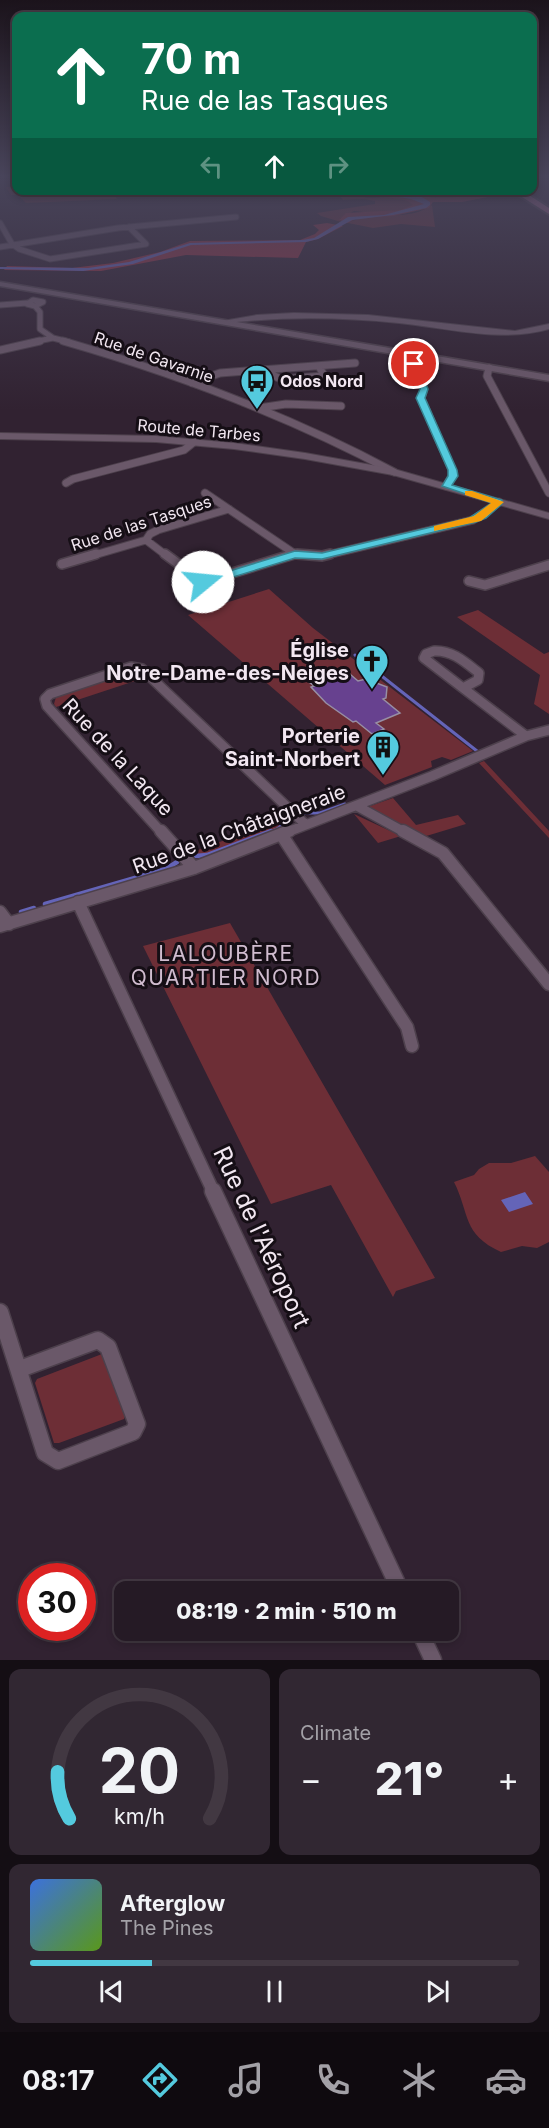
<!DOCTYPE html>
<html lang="en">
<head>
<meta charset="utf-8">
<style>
	:root { --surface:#251a25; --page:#312732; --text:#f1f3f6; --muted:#a3a1a7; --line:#423842; --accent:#54cade }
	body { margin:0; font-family:Inter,sans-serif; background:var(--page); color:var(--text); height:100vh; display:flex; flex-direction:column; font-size:22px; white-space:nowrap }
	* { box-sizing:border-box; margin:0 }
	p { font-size:20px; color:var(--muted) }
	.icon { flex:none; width:33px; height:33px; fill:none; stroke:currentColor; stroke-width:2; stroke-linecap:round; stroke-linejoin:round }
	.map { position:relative; height:1660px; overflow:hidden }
	.details { display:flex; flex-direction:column; gap:9px; padding:9px; background:#140e14; flex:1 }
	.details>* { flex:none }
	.top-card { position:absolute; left:12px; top:12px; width:525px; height:183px; border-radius:12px; box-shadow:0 3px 9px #0003,0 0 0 2px var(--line); background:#0b6e4f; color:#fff; overflow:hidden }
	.speed { position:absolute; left:18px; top:1563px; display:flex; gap:12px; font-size:30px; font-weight:700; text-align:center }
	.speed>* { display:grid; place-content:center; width:78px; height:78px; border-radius:50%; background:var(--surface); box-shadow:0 3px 9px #0003,0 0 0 2px var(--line); line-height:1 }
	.speed .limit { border:9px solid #d22; background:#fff; color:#111 }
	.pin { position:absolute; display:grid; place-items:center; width:51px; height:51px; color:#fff; margin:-26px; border:3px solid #fff; border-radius:50%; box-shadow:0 2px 6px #0007 }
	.me { position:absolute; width:66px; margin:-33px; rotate:73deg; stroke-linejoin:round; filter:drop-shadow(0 0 4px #0008) }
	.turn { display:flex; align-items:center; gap:21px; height:126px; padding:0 30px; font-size:27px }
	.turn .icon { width:78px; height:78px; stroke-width:2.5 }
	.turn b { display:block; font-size:42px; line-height:51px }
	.lanes { display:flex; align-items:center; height:57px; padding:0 30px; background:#0003; justify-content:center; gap:30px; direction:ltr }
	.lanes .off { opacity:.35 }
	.big { font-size:45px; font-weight:800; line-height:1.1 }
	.details .tile { flex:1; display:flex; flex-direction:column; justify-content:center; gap:9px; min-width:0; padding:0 21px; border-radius:12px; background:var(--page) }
	.details .dial { align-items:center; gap:0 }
	.dial svg { height:156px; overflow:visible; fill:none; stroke:var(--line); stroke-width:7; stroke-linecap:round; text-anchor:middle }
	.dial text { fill:var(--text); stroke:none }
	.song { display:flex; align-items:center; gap:18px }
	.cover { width:72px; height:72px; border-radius:9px; background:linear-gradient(135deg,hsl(220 70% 55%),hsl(90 70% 35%)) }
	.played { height:6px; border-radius:3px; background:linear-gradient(90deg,var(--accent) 25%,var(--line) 25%) }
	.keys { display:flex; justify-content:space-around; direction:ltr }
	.heat { display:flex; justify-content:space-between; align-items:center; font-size:33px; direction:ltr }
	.details .tiles { flex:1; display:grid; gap:9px; grid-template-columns:1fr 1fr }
	.tile:last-child { grid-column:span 2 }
	.trip { position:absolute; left:114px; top:1581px; width:345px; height:60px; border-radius:12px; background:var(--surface); box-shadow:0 3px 9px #0003,0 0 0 2px var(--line); font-weight:800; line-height:60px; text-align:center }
	.tabs { display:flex; height:96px; justify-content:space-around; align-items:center; background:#0f0a0f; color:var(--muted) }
	.tabs .icon { width:42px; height:42px }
	.tabs .current { color:var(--accent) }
	.tabs b { font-size:27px; color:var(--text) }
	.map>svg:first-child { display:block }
</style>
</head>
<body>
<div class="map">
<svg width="549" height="1660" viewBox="0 0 549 1660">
	<rect width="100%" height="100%" fill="#312231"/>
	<path fill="#6d2e36" d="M6,187h10v3l103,1 -7,1 5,7 -91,4 -8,-8h-7z
		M491,190l7,5 -27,-2 -17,5h-13l-34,-3 -11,-4z
		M332,191c12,0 19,3 31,6 15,3 40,-4 51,8l-14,5 -28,3 -18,-2 -14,8 1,3 -20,-6 -4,-3 58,-9v-3l-12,-2 -20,1 -3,-4 -6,1z
		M432,205l3,22 -34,-3 -28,4 -25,-5c25,-14 60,0 84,-18z
		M269,589l44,39 160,123 -22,9 -9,-3 -11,4 1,6 -47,18 -197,-170z
		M478,610l66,44 5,-2v62l-15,-10 6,-29 -83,-58z
		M126,673l12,1 6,4 -88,29 -2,-3 2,-7 6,-3z
		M484,761l65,70v7l-70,-75z
		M393,798l23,27 42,-10 8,9 -43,13 -54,-28 1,-3z
		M354,814l47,22 -23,7z
		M287,817l4,4 -3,5 -83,33 -10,-1 -5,-5z
		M230,923l205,355 -39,13 -3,6 -62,-112 -60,19 -128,-258z
		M535,1156l14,16v70l-12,6 -15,-2 -21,6c-39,-18 -31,-38 -47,-70l20,-7 5,-6 10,-6h22z
		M102,1354l24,60 -2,5 -65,24h-5l-19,-60 2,-4z"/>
	<path fill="#913241" d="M347,191c15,0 34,-4 48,0 20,4 40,9 61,6 13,-2 25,-7 37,-1l-31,6h-29l-4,6 -35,8 -37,2 -9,5 -9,-3 7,-7 54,-3 13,-5c-11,-12 -48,-4 -66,-14z
		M327,223l16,3 -25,13 -12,3 -8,16 -112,-3 -85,16 -97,-1 3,-4 65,2 41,-5 47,-11 30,-11 110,-1 15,-6 4,-4 -6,-5z"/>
	<path fill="#6464b8" d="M360,191l62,6 8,5v3l-4,3 -33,7 -41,5 -34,19 -12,3 -115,3 -58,19 -50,7 -83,-2v-2l88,1 41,-6 61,-19 112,-3 12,-2 34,-21 36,-2 40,-11 -13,-5z
		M525,1192l8,12 -24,8 -8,-12z"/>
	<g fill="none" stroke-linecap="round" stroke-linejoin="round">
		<path stroke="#6464b8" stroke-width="3" d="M355,655l122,96
			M303,813h17l25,-9
			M267,833l10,-4 13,-10"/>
		<path stroke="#6464b8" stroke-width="4.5" d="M196,856l11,-1 64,-24
			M45,904l121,-35 11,-7
			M21,912l13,-4"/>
	</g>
	<path fill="#67418f" stroke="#978ea4" stroke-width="1.5" d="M344,669l14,12 8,-2 21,8 -1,11 -3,1 17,14 -24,10 8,6 -12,5 -16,-13 -3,1 -27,-19 -15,-16 3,-1 -14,-11 12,-4 8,7z"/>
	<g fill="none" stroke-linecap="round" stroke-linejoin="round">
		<defs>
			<path id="minor-far4" d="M0,223l12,21 7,5 31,10 96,-15 -17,-17
				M0,247l118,-19 118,-11
				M33,300l10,2 -8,4 -8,-2z
				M0,305l27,-2
				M35,306l5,6v17l13,9 16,4
				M33,342l20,-4"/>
			<path id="minor-far3" d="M63,341c115,33 226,75 331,131
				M0,350l40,-9
				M422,356l-8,8 10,25 -3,9 31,72 1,5 -7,11
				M489,368l-2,8 62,117
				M263,371l18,8 43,-3 -5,-10
				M192,383l28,-10 135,-10
				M259,408l27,-4 55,2
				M66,483l7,-4 111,-29 10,-8
				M205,493l90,61 22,2
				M146,540l21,16
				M91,556l55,-16 4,-6 8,-4 71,-21
				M290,556l5,-2
				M323,556l150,-36 26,-18"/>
			<path id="minor-far2" d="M165,554l38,28 91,-28
				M297,554l25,2 8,-2
				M62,564l34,-10
				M469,581l16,4 64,-20
				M434,651c18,-1 31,11 45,22l-1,7 -15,8 -39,-30 2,-4z
				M463,688l63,48
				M357,806l49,27
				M162,833l-115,-127 -2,-7 5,-5 81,-27 11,2 163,155
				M285,833l147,-57 94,-40 23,-6"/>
			<path id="minor-far1" d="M161,831l33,37
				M403,831l40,22 106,131
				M281,834l126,193 5,19
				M78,902l136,291
				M0,912l9,12
				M0,926l194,-58 95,-37"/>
			<path id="minor" d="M213,1191l188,401
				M0,1312l45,141 13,8 75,-29 4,-8 -29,-77 -10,-7 -78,29
				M419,1630l14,30"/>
			<path id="tertiary" d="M294,313l74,2 147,16 34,-7v5c-47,14 -102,-1 -150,-6 -60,-6 -118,-7 -178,1l-4,-2 40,-7z
				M0,433l156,3 78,7 71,10 89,16 155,44v6l-156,-44 -88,-16 -71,-10 -78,-7 -156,-3z"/>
			<path id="secondary" d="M0,282l549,93v6l-549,-95z"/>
			<path id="primary" d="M511,190h10l28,18v6z"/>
		</defs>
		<use href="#minor-far4" stroke="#4d404c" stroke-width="7"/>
		<use href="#minor-far3" stroke="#4d404c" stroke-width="9"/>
		<use href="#minor-far2" stroke="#4d404c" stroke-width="12"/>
		<use href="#minor-far1" stroke="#4d404c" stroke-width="15"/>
		<use href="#minor" stroke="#4d404c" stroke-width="19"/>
		<use href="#tertiary" stroke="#4d404c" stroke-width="2"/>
		<use href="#secondary" stroke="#4d404c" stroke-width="3"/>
		<use href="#primary" stroke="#4d404c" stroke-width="4"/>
		<use href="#minor-far4" stroke="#6a5869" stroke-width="5"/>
		<use href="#minor-far3" stroke="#6a5869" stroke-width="7"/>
		<use href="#minor-far2" stroke="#6a5869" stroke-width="9"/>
		<use href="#minor-far1" stroke="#6a5869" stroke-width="12"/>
		<use href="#minor" stroke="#6a5869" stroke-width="16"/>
		<use href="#tertiary" fill="#6a5869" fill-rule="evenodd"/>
		<use href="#secondary" fill="#6a5869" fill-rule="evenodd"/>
		<use href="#primary" fill="#bf729a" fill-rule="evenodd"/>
	</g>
	<linearGradient id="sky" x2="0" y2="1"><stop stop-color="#1b131b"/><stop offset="0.43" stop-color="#48445a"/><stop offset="1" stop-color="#48445a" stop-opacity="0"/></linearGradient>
	<rect width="549" height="410" fill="url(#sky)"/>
	<path fill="#54cade" stroke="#378390" stroke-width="1.5" d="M411,363l7,1 10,25 -3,9 32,72 1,6 -6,9 50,15v4l-16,14 -10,4 -154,37 -27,-1 -88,27h-7v-5l95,-29 27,2 147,-35 23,-15 -50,-17 6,-10v-6l-32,-72 4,-9z"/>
	<path fill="#f59e0b" d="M465,491h7l32,11 -23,19 -47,10v-5l40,-10 17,-13 -26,-8z"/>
	<defs>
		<symbol id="bus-pin" viewBox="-11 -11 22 30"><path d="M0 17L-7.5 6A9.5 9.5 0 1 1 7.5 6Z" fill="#54cade" stroke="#150e15"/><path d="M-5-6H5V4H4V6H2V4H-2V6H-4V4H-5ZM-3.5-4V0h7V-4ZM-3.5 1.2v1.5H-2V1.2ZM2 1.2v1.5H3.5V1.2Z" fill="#111"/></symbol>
		<symbol id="church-pin" viewBox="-11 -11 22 30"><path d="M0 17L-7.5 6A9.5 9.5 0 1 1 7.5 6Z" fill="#54cade" stroke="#150e15"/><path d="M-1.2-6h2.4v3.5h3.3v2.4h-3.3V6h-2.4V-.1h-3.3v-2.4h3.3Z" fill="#111"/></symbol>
		<symbol id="building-pin" viewBox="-11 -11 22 30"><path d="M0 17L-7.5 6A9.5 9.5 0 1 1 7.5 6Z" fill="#54cade" stroke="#150e15"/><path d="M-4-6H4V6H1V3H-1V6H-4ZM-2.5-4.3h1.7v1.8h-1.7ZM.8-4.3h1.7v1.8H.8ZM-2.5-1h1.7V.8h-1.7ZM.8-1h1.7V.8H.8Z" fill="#111"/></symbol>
	</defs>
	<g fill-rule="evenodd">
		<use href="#bus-pin" x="238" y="362" width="38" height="52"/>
		<use href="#church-pin" x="353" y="642" width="38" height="52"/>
		<use href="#building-pin" x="364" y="728" width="38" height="52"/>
	</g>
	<g text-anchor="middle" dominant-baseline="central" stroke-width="6" stroke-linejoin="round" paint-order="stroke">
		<g font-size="16" fill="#f2e7f1" stroke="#150e15">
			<text transform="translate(154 357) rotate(19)">Rue de Gavarnie</text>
			<text transform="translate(199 430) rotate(5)">Route de Tarbes</text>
			<text transform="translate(141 523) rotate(-18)">Rue de las Tasques</text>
		</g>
		<g font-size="16" font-weight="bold" fill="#f2e7f1" stroke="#150e15" text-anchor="start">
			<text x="280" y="381">Odos Nord</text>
		</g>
		<g font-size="20" font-weight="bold" fill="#f2e7f1" stroke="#150e15" text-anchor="end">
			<text x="349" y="650">Église<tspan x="349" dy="23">Notre-Dame-des-Neiges</tspan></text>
			<text x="360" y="736">Porterie<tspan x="360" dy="23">Saint-Norbert</tspan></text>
		</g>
		<g font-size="20" fill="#f2e7f1" stroke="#150e15">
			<text transform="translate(118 757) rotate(47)">Rue de la Laque</text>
			<text transform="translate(239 829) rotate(-20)">Rue de la Châtaigneraie</text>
		</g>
		<g font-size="21" letter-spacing="1.5" fill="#d0bccf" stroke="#150e15">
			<text x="226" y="953">LALOUBÈRE<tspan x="226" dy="24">QUARTIER NORD</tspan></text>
		</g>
		<g font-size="24" fill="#f2e7f1" stroke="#150e15">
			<text transform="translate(262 1237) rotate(65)">Rue de l'Aéroport</text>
		</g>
	</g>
</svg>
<div class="speed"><div class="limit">30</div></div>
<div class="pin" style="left:414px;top:364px;background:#d93025"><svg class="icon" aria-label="arrive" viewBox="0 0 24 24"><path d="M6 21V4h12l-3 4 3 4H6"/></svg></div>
<svg class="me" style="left:203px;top:582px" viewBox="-20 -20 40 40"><circle r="19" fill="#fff"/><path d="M0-13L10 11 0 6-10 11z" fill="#54cade"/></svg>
<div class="trip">08:19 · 2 min · 510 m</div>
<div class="top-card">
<div class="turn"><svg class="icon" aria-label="ahead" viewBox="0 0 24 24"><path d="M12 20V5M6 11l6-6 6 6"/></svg><div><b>70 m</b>Rue de las Tasques</div></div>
<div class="lanes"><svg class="icon off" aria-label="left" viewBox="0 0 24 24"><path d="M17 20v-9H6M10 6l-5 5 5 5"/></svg><svg class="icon" aria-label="ahead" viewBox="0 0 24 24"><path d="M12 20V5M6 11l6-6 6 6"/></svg><svg class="icon off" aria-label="right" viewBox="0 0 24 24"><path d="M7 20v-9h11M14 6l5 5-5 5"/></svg></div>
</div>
</div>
<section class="details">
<div class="tiles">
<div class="tile dial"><svg viewBox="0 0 100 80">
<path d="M14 69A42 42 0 1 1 86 69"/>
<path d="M14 69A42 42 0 0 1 8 45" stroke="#54cade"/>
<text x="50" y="56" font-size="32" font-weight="700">20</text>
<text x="50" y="72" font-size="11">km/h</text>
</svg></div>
<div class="tile"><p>Climate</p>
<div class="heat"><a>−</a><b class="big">21°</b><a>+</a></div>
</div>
<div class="tile">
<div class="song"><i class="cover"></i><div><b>Afterglow</b><p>The Pines</p></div></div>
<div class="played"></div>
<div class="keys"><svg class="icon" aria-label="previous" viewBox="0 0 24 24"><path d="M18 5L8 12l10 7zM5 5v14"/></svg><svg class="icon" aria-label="pause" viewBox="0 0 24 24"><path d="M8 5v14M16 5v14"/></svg><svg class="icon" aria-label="next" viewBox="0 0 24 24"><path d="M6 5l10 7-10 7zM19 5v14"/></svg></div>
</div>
</div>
</section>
<nav class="tabs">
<b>08:17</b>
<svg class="icon current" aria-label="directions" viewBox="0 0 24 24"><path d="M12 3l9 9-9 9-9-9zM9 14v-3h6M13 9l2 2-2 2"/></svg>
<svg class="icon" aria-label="music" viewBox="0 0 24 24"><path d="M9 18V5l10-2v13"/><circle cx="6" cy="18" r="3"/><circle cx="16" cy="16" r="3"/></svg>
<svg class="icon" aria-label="phone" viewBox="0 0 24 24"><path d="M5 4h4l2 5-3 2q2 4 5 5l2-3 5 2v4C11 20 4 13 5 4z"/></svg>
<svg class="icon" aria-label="climate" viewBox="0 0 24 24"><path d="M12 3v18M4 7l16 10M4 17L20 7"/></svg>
<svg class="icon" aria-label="car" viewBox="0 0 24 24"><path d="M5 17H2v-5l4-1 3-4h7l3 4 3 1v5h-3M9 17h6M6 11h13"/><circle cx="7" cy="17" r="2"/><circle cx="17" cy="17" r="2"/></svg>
</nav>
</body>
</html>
